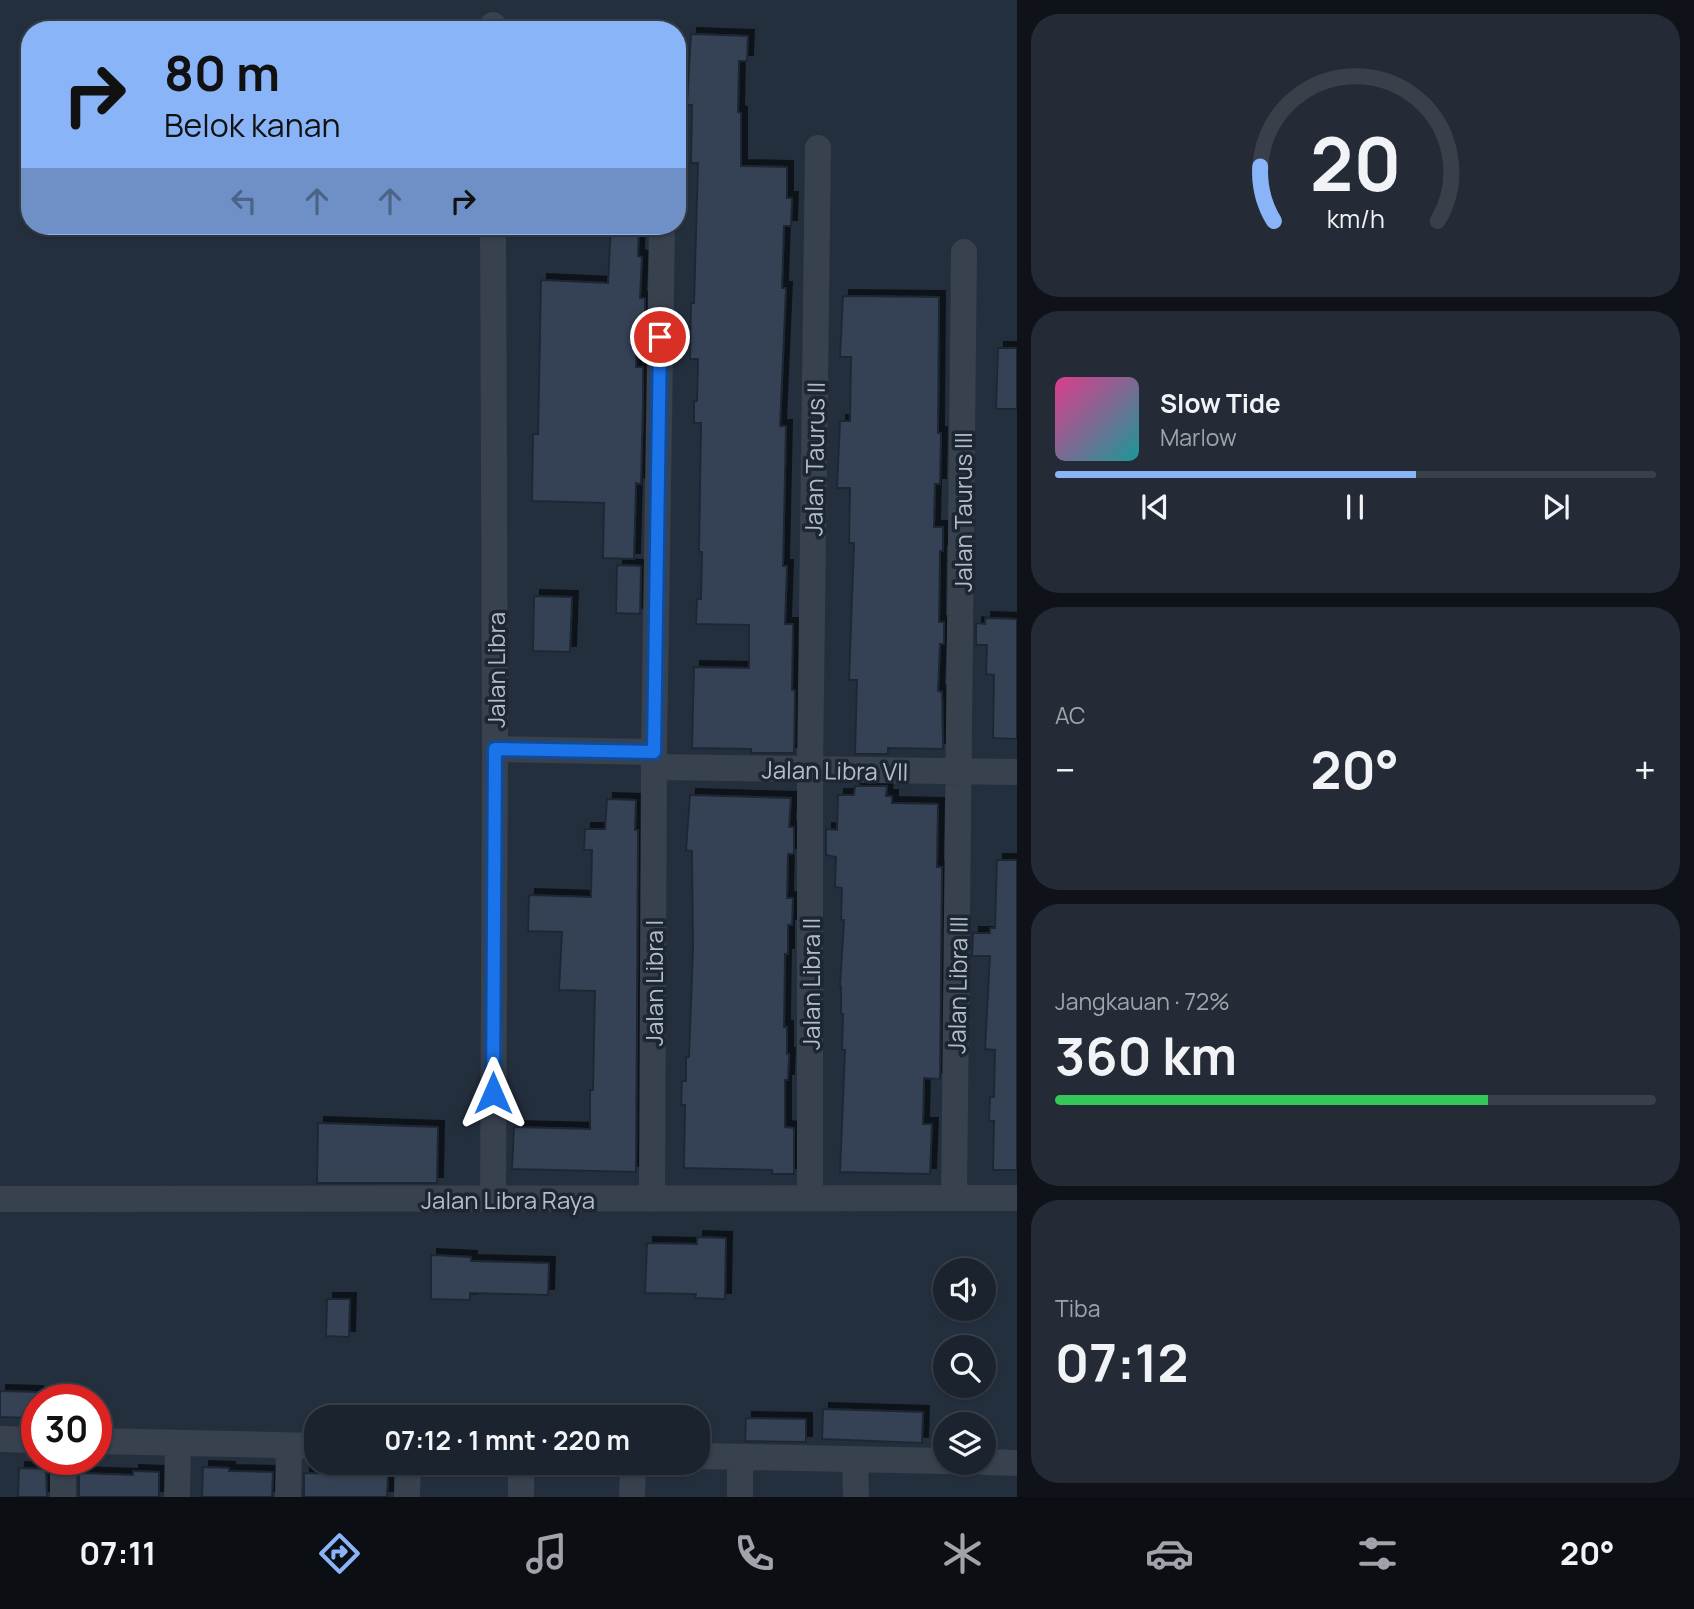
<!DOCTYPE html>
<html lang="id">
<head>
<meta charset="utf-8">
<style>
	:root { --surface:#1b232e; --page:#242b36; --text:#f1f3f6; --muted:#a0a4aa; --line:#39404a; --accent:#8ab4f8 }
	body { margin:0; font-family:Manrope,sans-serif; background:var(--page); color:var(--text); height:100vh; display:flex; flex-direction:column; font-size:26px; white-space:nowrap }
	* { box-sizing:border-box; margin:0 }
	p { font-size:23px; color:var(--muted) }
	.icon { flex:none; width:38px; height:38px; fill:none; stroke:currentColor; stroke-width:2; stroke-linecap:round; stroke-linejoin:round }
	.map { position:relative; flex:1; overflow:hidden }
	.sheet { display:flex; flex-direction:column; gap:14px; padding:14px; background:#0f1319; width:677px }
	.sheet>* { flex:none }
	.hud { position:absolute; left:21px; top:21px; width:665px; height:214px; border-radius:28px; box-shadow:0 2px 5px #0004,0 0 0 2px var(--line); background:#8ab4f8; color:#111; overflow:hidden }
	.fabs { position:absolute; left:933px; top:1258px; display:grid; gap:14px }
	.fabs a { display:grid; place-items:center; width:63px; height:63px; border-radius:50%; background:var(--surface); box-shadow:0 2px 5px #0004,0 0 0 2px var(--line); font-size:35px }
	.speed { position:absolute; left:21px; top:1384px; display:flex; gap:14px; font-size:35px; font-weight:700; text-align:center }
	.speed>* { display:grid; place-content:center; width:91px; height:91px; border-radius:50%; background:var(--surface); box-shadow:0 2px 5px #0004,0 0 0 2px var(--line); line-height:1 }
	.speed .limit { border:10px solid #d22; background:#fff; color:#111 }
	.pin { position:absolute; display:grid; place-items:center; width:60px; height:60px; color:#fff; margin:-30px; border:4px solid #fff; border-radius:50%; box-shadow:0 2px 7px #0007 }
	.me { position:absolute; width:77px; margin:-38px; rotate:0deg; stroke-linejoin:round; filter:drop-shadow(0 0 5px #0008) }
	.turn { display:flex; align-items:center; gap:24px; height:147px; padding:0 28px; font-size:32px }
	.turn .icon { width:91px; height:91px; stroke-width:2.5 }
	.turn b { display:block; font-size:49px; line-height:60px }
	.lanes { display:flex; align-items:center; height:66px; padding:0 28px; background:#0003; justify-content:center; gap:35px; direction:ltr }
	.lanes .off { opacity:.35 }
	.big { font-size:52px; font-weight:700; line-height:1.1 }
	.sheet .widget { flex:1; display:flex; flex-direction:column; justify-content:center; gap:10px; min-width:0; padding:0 24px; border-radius:28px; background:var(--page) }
	.sheet .dial { align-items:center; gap:0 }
	.dial svg { height:182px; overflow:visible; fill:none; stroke:var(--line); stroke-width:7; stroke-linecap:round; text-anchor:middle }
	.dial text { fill:var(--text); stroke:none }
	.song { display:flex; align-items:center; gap:21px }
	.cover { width:84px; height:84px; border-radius:10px; background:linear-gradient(135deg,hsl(330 70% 55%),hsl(180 70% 35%)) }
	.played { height:7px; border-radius:4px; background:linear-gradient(90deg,var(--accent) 60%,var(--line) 60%) }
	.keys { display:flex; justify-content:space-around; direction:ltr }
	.heat { display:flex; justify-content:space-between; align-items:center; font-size:38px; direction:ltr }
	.charge { height:10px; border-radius:5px; background:linear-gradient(90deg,#34c759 72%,var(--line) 0) }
	.trip { position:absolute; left:304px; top:1405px; width:406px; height:70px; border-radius:28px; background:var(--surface); box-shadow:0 2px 5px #0004,0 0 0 2px var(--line); font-weight:700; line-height:70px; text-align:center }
	.tab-bar { display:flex; height:112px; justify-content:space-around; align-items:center; background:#0b0e12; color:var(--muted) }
	.tab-bar .icon { width:49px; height:49px }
	.tab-bar .current { color:var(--accent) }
	.tab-bar b { font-size:32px; color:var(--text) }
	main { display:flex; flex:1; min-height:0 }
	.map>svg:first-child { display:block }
</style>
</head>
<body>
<main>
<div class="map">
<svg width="1017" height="1497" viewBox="0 0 1017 1497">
	<defs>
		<filter id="shadow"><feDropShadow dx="6" dy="-6" stdDeviation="0" flood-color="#0009"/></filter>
	</defs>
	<rect width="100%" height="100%" fill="#242f3e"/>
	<path fill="#364354" stroke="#1f2835" stroke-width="2" filter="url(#shadow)" d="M691,34l57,2 -1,25h-8l-1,51 3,1v53l46,1v31h5l-1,28h-7l-2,62h4l-6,138h6l-3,140h4l-2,58h8l-1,66h3l-1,63h-43v-4l-59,-1 2,-81 55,1v-43l-53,-1 1,-25h4l1,-47h-3l2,-129h-7v-22h3l1,-42h-8l1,-56h3l4,-140h-7l1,-58h-5z
		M611,226h28l-1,30 4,1 -2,41h5v21h-8l-1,48h7v34l-2,83 -5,-1 -2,76 -31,-1 1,-55 -72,-2 1,-67h5l3,-154 67,3z
		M843,296l96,1 -1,136h3l-1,51h-5l-1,43h9v24h-3l-1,71h5v22h-4l-2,47 4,1 1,57 -55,-1v6h-33l2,-74h-8l5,-137h-5l1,-55h-13l3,-67h10l1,-64h-11z
		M998,348h19v61h-21z
		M617,565l24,1 -1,48 -24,-1z
		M534,596l38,1 -2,55 -37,-1z
		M985,618l32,1v120l-24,-1 1,-63 -8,-1 1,-29h-11v-22l9,1z
		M855,786h32l-1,10h6v7l46,1 -1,63h5l-2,212 -16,-1 -1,46h9l-2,50 -90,-2 5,-122h-3l1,-36h-2v-27h-1l4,-67h-3l1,-32 -7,-1 1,-30 -10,-2v-26l11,1 1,-35h16z
		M690,795l101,3 -2,29h5v27h-6l-1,44h6l-1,27h-4v29h-3l-1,73h3v27h2l-1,26h-3v47l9,1v46h-22v-4l-88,-2 1,-63h-4l1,-24h4v-24h3l4,-108 -1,-98 -6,-1z
		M607,799l29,1 -1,30h3l-2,342 -124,-3 2,-42 76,2v-39h3l2,-99 -36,-1 3,-58 -34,-1 1,-36 62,2 1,-47h-8l1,-21h20z
		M997,860h20v310h-24l1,-49h-5l1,-24h4l1,-47 -10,-1 5,-93h-18l1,-23h17v-5h5z
		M318,1123l120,4 -1,56h-120z
		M697,1237l29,1 -1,61 -30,-1 1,-4 -51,-1 2,-50 50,1z
		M431,1255l40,2v4l78,2 -1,32 -78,-2v7l-39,-1z
		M327,1299h23l-1,38 -23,-1z
		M0,1391l37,1v26l-37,-1z
		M823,1409l100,3 -1,31 -100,-4z
		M746,1418l60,1v23l-61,-1z
		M203,1467l26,1v3l44,1 -1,25h-70z
		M19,1468l27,1 1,28h-29z
		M133,1471l26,1v25h-80v-24l54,2z
		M304,1473l84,2 -1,22h-83z"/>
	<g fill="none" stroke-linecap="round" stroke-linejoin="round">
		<path stroke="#38414e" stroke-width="26" d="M493,25v5
			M495,749l159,3
			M654,767l363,5
			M810,1198v-429l8,-621
			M954,1198l10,-946
			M0,1199l1017,-1
			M493,1199l2,-450 -2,-523
			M652,1199l2,-447 8,-526
			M0,1439l37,1
			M96,1441l221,5
			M698,1456l247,5
			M740,1457v40
			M855,1459l1,38
			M63,1460v37
			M984,1462l33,1
			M177,1497l1,-54
			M288,1497l1,-51
			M407,1497l1,-34
			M521,1497v-34
			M632,1497l1,-34"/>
	</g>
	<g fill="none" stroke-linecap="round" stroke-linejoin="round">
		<defs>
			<path id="route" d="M493,1093l2,-344 159,3 6,-415"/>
		</defs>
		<use href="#route" stroke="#114b97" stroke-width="18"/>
		<use href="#route" stroke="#1a73e8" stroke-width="12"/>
	</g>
	<g text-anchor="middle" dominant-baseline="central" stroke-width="7" stroke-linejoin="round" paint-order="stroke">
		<g font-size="24" fill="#b4bcc9" stroke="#1d2633">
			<text transform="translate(814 459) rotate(-89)">Jalan Taurus II</text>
			<text transform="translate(962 512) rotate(-90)">Jalan Taurus III</text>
			<text transform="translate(495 670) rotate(-90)">Jalan Libra</text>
			<text transform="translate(835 770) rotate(1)">Jalan Libra VII</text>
			<text transform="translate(653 983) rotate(-90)">Jalan Libra I</text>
			<text transform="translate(810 984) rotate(-90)">Jalan Libra II</text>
			<text transform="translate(957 985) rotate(-89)">Jalan Libra III</text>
			<text x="508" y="1199">Jalan Libra Raya</text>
		</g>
	</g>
</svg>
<div class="fabs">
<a><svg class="icon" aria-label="sound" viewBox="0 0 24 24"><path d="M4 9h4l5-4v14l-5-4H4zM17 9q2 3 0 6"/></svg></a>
<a><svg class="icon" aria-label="search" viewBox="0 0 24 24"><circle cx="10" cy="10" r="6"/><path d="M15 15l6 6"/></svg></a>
<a><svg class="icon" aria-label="layers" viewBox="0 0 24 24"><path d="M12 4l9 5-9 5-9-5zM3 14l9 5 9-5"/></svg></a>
</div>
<div class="speed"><div class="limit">30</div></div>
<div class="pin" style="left:660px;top:337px;background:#d93025"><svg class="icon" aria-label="arrive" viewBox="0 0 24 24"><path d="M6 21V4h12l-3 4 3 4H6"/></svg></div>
<svg class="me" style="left:493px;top:1093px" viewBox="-20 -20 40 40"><path d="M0-17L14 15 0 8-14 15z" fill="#1a73e8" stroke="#fff" stroke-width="4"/></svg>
<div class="trip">07:12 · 1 mnt · 220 m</div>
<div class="hud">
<div class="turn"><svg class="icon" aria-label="right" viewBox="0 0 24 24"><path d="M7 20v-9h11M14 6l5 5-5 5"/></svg><div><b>80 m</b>Belok kanan</div></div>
<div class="lanes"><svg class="icon off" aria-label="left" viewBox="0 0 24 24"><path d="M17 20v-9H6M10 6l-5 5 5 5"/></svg><svg class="icon off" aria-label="ahead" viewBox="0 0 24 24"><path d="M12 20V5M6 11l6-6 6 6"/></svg><svg class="icon off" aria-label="ahead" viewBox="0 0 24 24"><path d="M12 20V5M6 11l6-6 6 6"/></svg><svg class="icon" aria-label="right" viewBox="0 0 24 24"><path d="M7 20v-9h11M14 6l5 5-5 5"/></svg></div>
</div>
</div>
<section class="sheet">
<div class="widget dial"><svg viewBox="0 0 100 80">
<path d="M14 69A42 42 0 1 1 86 69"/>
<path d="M14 69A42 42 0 0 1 8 45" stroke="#8ab4f8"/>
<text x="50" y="56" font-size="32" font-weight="700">20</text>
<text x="50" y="72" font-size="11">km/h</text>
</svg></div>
<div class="widget">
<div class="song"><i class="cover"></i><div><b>Slow Tide</b><p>Marlow</p></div></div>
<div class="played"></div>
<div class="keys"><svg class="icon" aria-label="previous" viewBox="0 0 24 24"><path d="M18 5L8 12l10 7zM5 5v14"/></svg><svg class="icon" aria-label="pause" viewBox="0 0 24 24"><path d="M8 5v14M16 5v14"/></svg><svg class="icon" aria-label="next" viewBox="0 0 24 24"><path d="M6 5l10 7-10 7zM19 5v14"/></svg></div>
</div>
<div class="widget"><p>AC</p>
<div class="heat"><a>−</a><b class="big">20°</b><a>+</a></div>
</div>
<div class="widget"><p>Jangkauan · 72%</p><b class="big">360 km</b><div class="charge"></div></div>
<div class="widget"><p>Tiba</p><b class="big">07:12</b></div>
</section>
</main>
<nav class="tab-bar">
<b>07:11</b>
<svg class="icon current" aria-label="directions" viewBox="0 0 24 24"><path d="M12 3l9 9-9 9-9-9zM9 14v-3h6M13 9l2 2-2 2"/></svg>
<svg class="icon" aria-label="music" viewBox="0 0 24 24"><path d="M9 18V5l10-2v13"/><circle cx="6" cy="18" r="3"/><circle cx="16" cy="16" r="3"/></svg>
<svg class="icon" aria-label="phone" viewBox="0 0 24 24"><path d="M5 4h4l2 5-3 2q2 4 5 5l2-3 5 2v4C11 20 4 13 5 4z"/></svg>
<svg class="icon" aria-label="climate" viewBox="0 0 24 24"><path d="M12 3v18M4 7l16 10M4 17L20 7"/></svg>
<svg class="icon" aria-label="car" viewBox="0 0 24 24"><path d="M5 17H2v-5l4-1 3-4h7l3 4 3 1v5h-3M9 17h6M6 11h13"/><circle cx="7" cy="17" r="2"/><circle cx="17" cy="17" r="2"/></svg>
<svg class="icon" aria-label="filters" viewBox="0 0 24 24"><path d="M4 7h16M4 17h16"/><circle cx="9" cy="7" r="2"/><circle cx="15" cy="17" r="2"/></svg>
<b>20°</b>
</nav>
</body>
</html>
